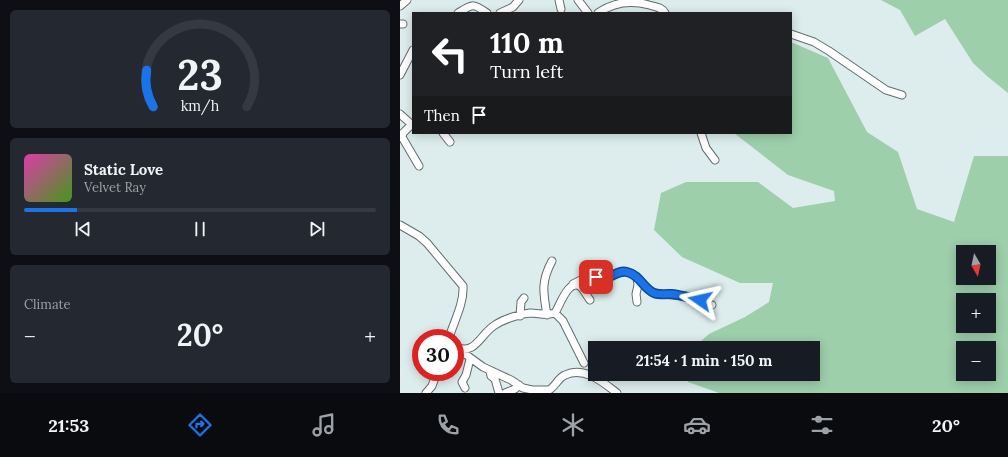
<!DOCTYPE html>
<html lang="en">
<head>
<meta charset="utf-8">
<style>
	:root { --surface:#171b24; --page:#242831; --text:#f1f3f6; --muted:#9ea1a6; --line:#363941; --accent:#1a73e8 }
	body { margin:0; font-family:Lora,serif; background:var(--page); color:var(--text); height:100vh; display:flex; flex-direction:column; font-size:15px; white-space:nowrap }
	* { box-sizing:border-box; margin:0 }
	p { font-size:13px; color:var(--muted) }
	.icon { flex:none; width:22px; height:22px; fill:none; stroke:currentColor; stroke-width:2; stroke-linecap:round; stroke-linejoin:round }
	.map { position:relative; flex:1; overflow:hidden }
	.details { display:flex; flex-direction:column; gap:10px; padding:10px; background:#0d0f14; width:400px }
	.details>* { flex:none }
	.top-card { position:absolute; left:12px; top:12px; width:380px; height:122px; border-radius:0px; box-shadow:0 2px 10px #0003; background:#202124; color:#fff; overflow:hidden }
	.needle { width:26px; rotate:171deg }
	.controls { position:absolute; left:556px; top:245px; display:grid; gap:8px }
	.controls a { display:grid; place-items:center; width:40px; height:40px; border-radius:0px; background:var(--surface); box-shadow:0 2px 10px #0003; font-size:20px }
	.speed { position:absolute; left:12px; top:329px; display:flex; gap:8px; font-size:20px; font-weight:700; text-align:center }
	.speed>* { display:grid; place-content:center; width:52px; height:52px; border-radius:50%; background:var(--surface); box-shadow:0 2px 10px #0003; line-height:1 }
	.speed .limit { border:6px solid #d22; background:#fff; color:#111 }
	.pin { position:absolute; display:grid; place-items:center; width:34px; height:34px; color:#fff; margin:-17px; border-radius:8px; box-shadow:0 2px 6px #0006 }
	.me { position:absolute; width:44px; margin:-22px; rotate:281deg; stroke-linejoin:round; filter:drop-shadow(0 0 3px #0008) }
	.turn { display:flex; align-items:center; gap:14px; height:84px; padding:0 12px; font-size:18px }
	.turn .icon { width:52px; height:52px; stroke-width:2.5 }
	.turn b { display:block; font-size:28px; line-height:34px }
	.then { display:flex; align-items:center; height:38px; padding:0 12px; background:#0003; gap:8px; font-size:15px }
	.big { font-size:30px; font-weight:800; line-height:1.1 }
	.details .tile { flex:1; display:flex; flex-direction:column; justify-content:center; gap:6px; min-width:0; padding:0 14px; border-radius:6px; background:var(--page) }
	.details .dial { align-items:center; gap:0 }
	.dial svg { height:104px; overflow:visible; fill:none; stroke:var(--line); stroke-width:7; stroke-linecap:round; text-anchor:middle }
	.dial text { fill:var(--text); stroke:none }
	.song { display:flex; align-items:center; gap:12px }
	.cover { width:48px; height:48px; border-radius:6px; background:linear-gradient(135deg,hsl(320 70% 55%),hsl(100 70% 35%)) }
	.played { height:4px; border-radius:2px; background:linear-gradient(90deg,var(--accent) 15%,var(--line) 15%) }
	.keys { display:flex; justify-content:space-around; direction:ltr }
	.heat { display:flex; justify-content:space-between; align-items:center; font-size:22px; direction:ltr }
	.trip { position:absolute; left:188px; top:341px; width:232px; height:40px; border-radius:0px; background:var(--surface); box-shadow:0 2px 10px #0003; font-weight:800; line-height:40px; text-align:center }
	.tab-bar { display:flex; height:64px; justify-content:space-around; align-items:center; background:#090b0e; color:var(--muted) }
	.tab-bar .icon { width:28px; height:28px }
	.tab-bar .current { color:var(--accent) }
	.tab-bar b { font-size:18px; color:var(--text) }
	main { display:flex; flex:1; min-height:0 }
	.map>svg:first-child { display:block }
</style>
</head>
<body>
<main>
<section class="details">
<div class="tile dial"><svg viewBox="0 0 100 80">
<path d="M14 69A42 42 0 1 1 86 69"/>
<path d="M14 69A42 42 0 0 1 9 41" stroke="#1a73e8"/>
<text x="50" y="56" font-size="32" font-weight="700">23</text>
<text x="50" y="72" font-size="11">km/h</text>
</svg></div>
<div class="tile">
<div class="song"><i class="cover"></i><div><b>Static Love</b><p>Velvet Ray</p></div></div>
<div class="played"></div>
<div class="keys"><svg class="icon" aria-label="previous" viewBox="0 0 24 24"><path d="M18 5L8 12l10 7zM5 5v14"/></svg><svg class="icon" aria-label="pause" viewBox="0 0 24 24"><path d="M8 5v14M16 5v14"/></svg><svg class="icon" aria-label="next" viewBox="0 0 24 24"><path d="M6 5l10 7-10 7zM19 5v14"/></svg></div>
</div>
<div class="tile"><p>Climate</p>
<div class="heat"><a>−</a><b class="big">20°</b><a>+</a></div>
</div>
</section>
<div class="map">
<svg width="608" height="393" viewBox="0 0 608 393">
	<rect width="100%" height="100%" fill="#ddecec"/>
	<path fill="#9dcfab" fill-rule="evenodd" d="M481,0h127v93l-21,-17 -14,-13 -28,-44 -30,17 -15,-26z
		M391,42l37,16 39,74 31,20 19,57 37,13 20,-66h34v237h-289l-31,-11 -2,-8h127v-26h-120l16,-14 36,-17 24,-15 4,-19h-33l-58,-26 -28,-27 7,-37 25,-11h72l35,26 42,-7 -1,-10 -46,-16 -54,-42h57zM563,252h26v26h-26zM563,300h26v26h-26zM563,348h26v26h-26z"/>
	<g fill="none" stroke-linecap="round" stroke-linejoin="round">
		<defs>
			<path id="minor" d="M159,0l2,9
				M178,0l10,13
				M0,6l7,-6
				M58,13c15,-9 15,-10 29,0
				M100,13l13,-6 6,-7
				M198,13c16,-11 33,-13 51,-8 7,2 13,2 16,8
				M0,24h3
				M391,34l23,8 15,9 57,39 16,5
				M0,75l13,-25
				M0,114l10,9v3l-7,7 -1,4 17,29
				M43,133l7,9
				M301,133l5,15 9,12
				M0,225l19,11 8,7 36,43c1,18 -9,35 -14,52
				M237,277l1,8 -2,9 1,8
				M173,284l18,-9 13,5c7,-4 16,-10 23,-8 13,3 16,16 27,21 5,2 13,1 18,2 14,1 27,5 40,10
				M155,313l8,8 21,42
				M147,315c-4,-23 -6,-34 5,-54
				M120,316l1,-14 3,-4
				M55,347c21,9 25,-13 40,-22 9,-6 25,-11 35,-12 9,0 16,3 25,0 5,-8 14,-36 26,-26 3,3 6,9 9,13
				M63,350l2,4 18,13 28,13 12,8 9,2h17c6,-3 9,-12 16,-15 19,-9 38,7 52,18
				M90,371l1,5 4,3 4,14
				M65,388l-3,-6 4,-7 4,-16
				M26,393l6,-7 5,-14
				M105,393l10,-4 4,-4"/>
		</defs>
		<use href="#minor" stroke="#606d6d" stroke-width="9"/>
		<use href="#minor" stroke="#fff" stroke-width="7"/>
	</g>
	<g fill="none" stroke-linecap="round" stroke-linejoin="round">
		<defs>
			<path id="route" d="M196,277c12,7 19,-8 31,-5 13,3 16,16 27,21 5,2 13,1 18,1 9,1 19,4 28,6"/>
		</defs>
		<use href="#route" stroke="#114b97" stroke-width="10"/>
		<use href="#route" stroke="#1a73e8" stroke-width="7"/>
	</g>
</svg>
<div class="controls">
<a><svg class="needle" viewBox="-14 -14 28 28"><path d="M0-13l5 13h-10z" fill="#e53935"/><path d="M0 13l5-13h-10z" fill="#9ea1a6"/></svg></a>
<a>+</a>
<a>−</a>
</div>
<div class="speed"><div class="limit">30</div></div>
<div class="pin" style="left:196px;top:277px;background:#d93025"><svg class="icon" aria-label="arrive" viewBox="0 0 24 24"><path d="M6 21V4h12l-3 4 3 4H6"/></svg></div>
<svg class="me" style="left:300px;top:300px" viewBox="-20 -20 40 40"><path d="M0-17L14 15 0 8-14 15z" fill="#1a73e8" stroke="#fff" stroke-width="4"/></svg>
<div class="trip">21:54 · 1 min · 150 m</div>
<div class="top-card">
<div class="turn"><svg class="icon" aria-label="left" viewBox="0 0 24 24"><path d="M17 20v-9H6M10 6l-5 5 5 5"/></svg><div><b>110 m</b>Turn left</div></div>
<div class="then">Then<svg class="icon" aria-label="arrive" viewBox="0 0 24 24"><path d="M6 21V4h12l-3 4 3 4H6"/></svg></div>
</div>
</div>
</main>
<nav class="tab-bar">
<b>21:53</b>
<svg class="icon current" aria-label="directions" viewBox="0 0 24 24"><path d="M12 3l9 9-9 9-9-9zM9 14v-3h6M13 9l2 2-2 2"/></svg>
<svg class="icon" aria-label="music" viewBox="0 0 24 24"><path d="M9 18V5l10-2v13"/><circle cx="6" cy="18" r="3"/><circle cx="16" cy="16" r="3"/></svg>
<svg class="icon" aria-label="phone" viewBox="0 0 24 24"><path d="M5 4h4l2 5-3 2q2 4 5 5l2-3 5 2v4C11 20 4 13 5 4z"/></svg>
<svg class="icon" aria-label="climate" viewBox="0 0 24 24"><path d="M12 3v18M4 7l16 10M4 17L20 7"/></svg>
<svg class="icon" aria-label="car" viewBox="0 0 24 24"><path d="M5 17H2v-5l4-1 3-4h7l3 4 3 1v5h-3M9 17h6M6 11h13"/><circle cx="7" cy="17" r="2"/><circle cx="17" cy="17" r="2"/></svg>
<svg class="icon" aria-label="filters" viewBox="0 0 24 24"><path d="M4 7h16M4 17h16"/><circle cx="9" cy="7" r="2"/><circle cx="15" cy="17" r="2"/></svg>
<b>20°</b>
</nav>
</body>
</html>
